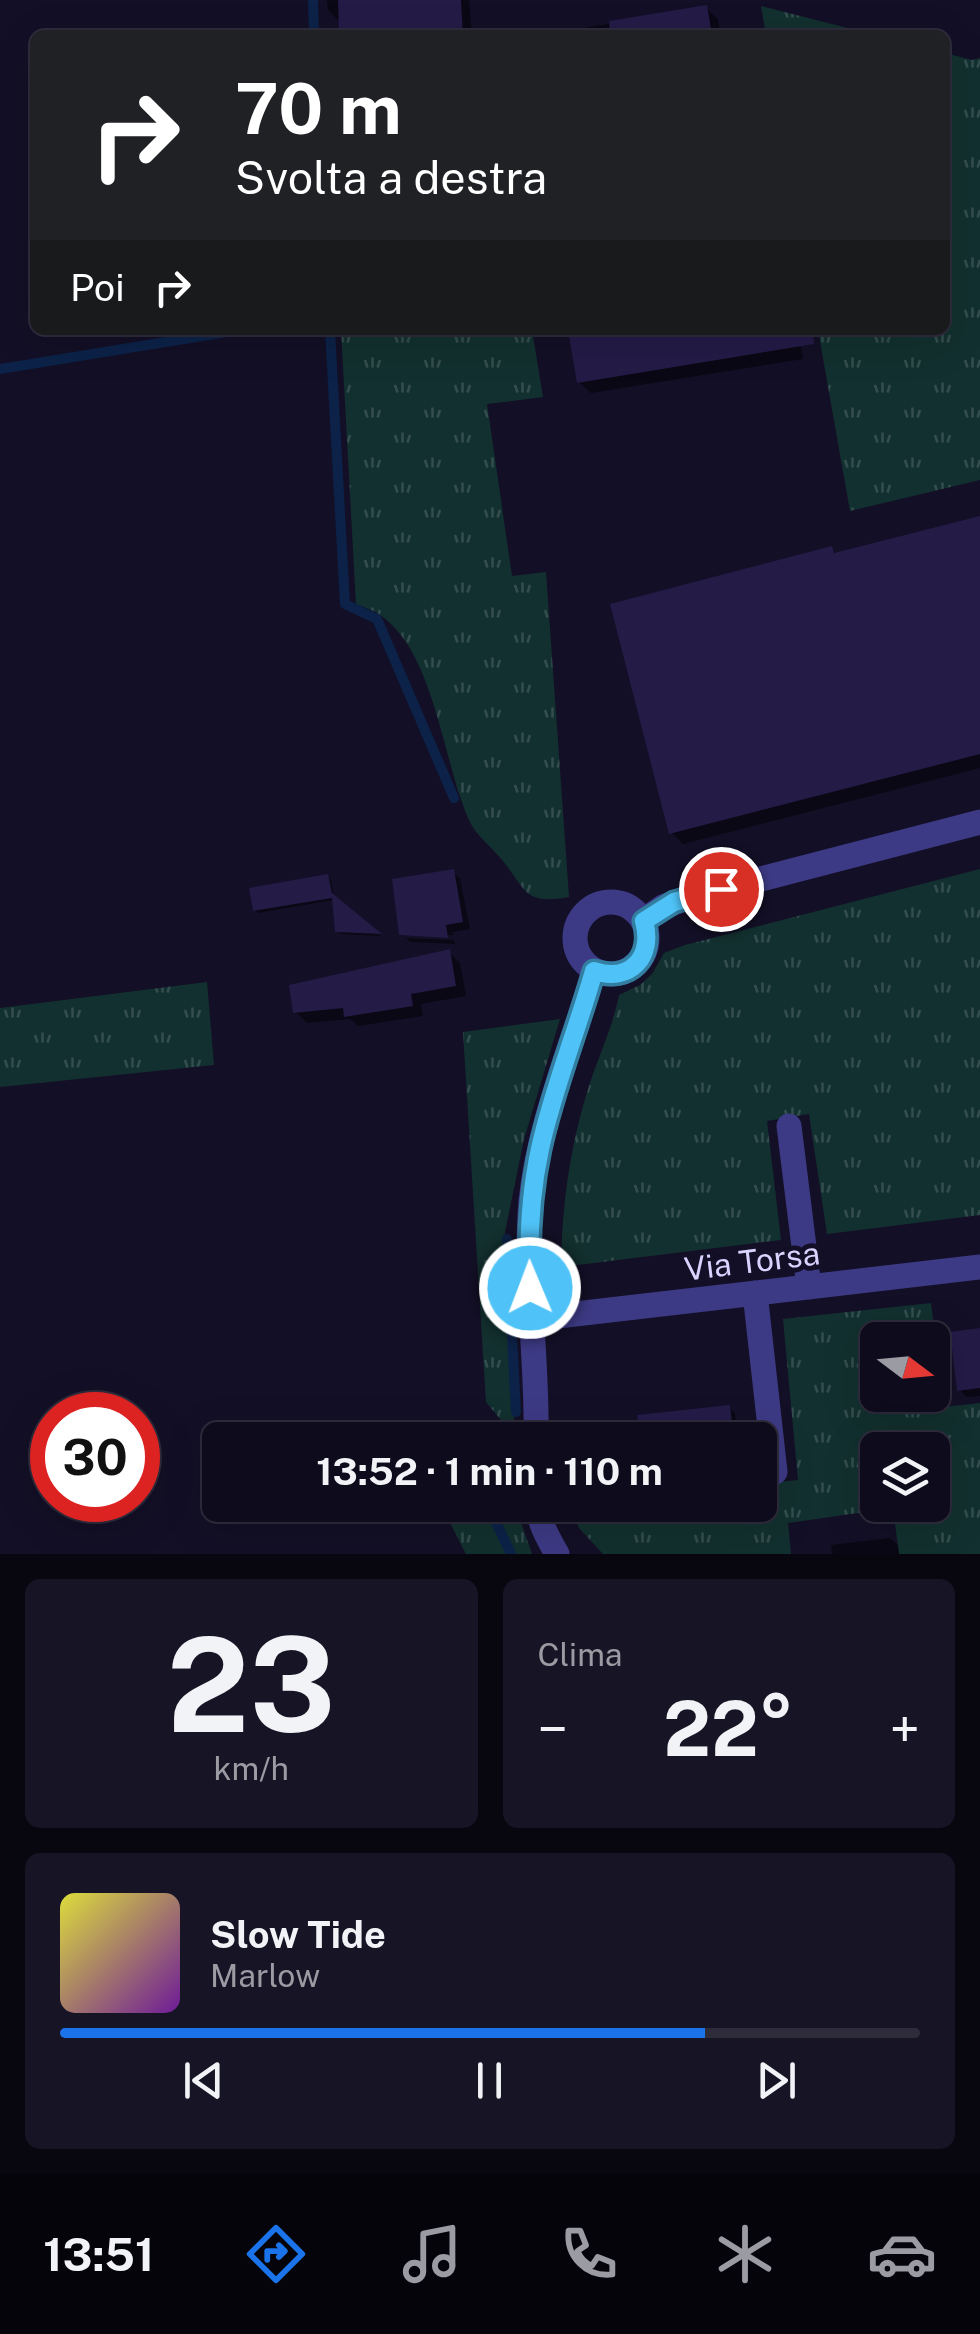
<!DOCTYPE html>
<html lang="it">
<head>
<meta charset="utf-8">
<style>
	:root { --surface:#0e0b1c; --page:#171425; --text:#f1f3f6; --muted:#9b9ba3; --line:#2e2b3b; --accent:#1a73e8 }
	body { margin:0; font-family:"Public Sans",sans-serif; background:var(--page); color:var(--text); height:100vh; display:flex; flex-direction:column; font-size:38px; white-space:nowrap }
	* { box-sizing:border-box; margin:0 }
	p { font-size:32px; color:var(--muted) }
	.icon { flex:none; width:55px; height:55px; fill:none; stroke:currentColor; stroke-width:2; stroke-linecap:round; stroke-linejoin:round }
	.map { position:relative; height:1554px; overflow:hidden }
	.panel { display:flex; flex-direction:column; gap:25px; padding:25px; background:#08060f; flex:1 }
	.panel>* { flex:none }
	.top-card { position:absolute; left:30px; top:30px; width:920px; height:305px; border-radius:15px; box-shadow:0 10px 40px #0002,0 0 0 2px var(--line); background:#202124; color:#fff; overflow:hidden }
	.needle { width:65px; rotate:106deg }
	.tools { position:absolute; left:860px; top:1322px; display:grid; gap:20px }
	.tools a { display:grid; place-items:center; width:90px; height:90px; border-radius:15px; background:var(--surface); box-shadow:0 10px 40px #0002,0 0 0 2px var(--line); font-size:50px }
	.speed { position:absolute; left:30px; top:1392px; display:flex; gap:20px; font-size:50px; font-weight:700; text-align:center }
	.speed>* { display:grid; place-content:center; width:130px; height:130px; border-radius:50%; background:var(--surface); box-shadow:0 10px 40px #0002,0 0 0 2px var(--line); line-height:1 }
	.speed .limit { border:15px solid #d22; background:#fff; color:#111 }
	.pin { position:absolute; display:grid; place-items:center; width:85px; height:85px; color:#fff; margin:-42px; border:5px solid #fff; border-radius:50%; box-shadow:0 2px 10px #0007 }
	.me { position:absolute; width:110px; margin:-55px; rotate:359deg; stroke-linejoin:round; filter:drop-shadow(0 0 8px #0008) }
	.turn { display:flex; align-items:center; gap:35px; height:210px; padding:0 40px; font-size:45px }
	.turn .icon { width:130px; height:130px; stroke-width:2.5 }
	.turn b { display:block; font-size:70px; line-height:85px }
	.then { display:flex; align-items:center; height:95px; padding:0 40px; background:#0003; gap:20px; font-size:38px }
	.big { font-size:75px; font-weight:700; line-height:1.1 }
	.panel .widget { flex:1; display:flex; flex-direction:column; justify-content:center; gap:15px; min-width:0; padding:0 35px; border-radius:15px; background:var(--page) }
	.panel .dial { align-items:center; gap:0 }
	.dial b { font-size:130px; line-height:1 }
	.song { display:flex; align-items:center; gap:30px }
	.cover { width:120px; height:120px; border-radius:15px; background:linear-gradient(135deg,hsl(60 70% 55%),hsl(280 70% 35%)) }
	.played { height:10px; border-radius:5px; background:linear-gradient(90deg,var(--accent) 75%,var(--line) 75%) }
	.keys { display:flex; justify-content:space-around; direction:ltr }
	.heat { display:flex; justify-content:space-between; align-items:center; font-size:55px; direction:ltr }
	.panel .tiles { flex:1; display:grid; gap:25px; grid-template-columns:1fr 1fr }
	.widget:last-child { grid-column:span 2 }
	.trip { position:absolute; left:202px; top:1422px; width:575px; height:100px; border-radius:15px; background:var(--surface); box-shadow:0 10px 40px #0002,0 0 0 2px var(--line); font-weight:700; line-height:100px; text-align:center }
	.menu { display:flex; height:160px; justify-content:space-around; align-items:center; background:#06040b; color:var(--muted) }
	.menu .icon { width:70px; height:70px }
	.menu .on { color:var(--accent) }
	.menu b { font-size:45px; color:var(--text) }
	.map>svg:first-child { display:block }
</style>
</head>
<body>
<div class="map">
<svg width="980" height="1554" viewBox="0 0 980 1554">
	<defs>
		<pattern id="grass-tufts" width="24" height="20" patternUnits="userSpaceOnUse" patternTransform="scale(2.5)"><rect width="24" height="20" fill="#12302f"/><path d="M3 7l-1-3M5 7V3M7 7l1-3M15 17l-1-3M17 17v-4M19 17l1-3" fill="none" stroke="#344d4e"/></pattern>
	</defs>
	<rect width="100%" height="100%" fill="#130f26"/>
	<path fill="url(#grass-tufts)" fill-rule="evenodd" d="M761,6l114,29h-109z
		M945,53l27,7 8,-2v422l-130,31 -32,-181h127z
		M341,330h191l11,67 -56,7 25,172 34,-4 23,325c-45,8 -42,-6 -66,-36 -11,-14 -27,-25 -34,-41 -26,-58 -34,-164 -86,-203 -8,-6 -18,-10 -27,-13z
		M980,869v346l-153,19 -18,-120 -42,7 14,119 -220,27c1,-63 9,-122 29,-184 10,-30 23,-57 29,-88l21,-10 12,-11 12,-21 21,-8z
		M207,982l7,83 -214,22v-79z
		M560,1019l-36,120 -20,98 11,200 -29,-35 -23,-370z
		M931,1303l13,104 36,-4v151h-81l-6,-46 -105,15 3,31h-188l-24,-26 -8,-22 189,-1v-21l38,-4 -15,-161zM878,1340h54v55h-54zM878,1450h54v55h-54z
		M444,1505h71l17,49h-66l-16,-31z"/>
	<path fill="#0007" d="M327,0h142l3,35h-131v-16l-3,1 -10,-10z
		M706,8l12,11 2,16h-180z
		M571,330h227l5,29 -212,34 -12,-11z
		M980,519v249l-297,76 -12,-12 161,-283 5,6z
		M453,872l7,7 10,50 -17,3v3l-48,-2v4l-3,-3z
		M327,877l4,3 3,18 47,38 -40,-2 -4,-3 -3,-31 -76,13 -3,-4z
		M406,938l48,2 1,4 -45,-2z
		M449,952l11,11 6,33 -45,8 2,12 -65,10 -8,-7 -43,4 -11,-11z
		M980,1330v66l-13,1 -7,-7z
		M729,1407l6,7 4,26h-121l-1,-9 25,-2z
		M890,1538l8,7 1,9h-67l-1,-9z"/>
	<g fill="none" stroke-linecap="round" stroke-linejoin="round">
		<path stroke="#0c2248" stroke-width="10" d="M313,0l1,35
			M330,330l15,274 32,15 77,179
			M0,369l239,-39
			M507,1239l9,173
			M488,1505l23,49"/>
	</g>
	<path fill="#241b47" d="M338,0h123l2,35h-124z
		M707,5l5,30h-102l-1,-14z
		M568,330h245l1,14 -237,39z
		M980,516v238l-311,80 -59,-230 222,-58 2,7z
		M454,869l9,53 -17,3 2,13 -49,-3 -7,-56z
		M328,874l4,19 50,41 -47,-2 -3,-34 -79,13 -4,-23z
		M450,949l6,37 -45,8 2,12 -69,11 -1,-9 -50,5 -4,-28z
		M980,1328v60l-23,3 -7,-59z
		M730,1405l4,35h-93l-4,-25z"/>
	<g fill="none" stroke-linecap="round" stroke-linejoin="round">
		<path stroke="#3d3a85" stroke-width="25" d="M575 938a36 36 0 1 1 72 0a36 36 0 1 1-72 0Z
			M643,921l20,-14 21,-8 296,-77
			M789,1126l20,161
			M755,1293l20,179
			M532,1319l448,-52
			M536,1440c2,-80 -12,-159 -5,-239 8,-79 41,-154 63,-230
			M538,1505c1,18 10,33 19,49"/>
	</g>
	<g fill="none" stroke-linecap="round" stroke-linejoin="round">
		<defs>
			<path id="route" d="M530,1288c-2,-46 0,-93 10,-139 13,-60 37,-118 54,-178 37,12 60,-15 50,-50l30,-19 47,-13"/>
		</defs>
		<use href="#route" stroke="#337fa1" stroke-width="25"/>
		<use href="#route" stroke="#4fc3f7" stroke-width="18"/>
	</g>
	<g text-anchor="middle" dominant-baseline="central" stroke-width="10" stroke-linejoin="round" paint-order="stroke">
		<g font-size="32" fill="#d9d4ff" stroke="#130f26">
			<text transform="translate(752 1261) rotate(-7)">Via Torsa</text>
		</g>
	</g>
</svg>
<div class="tools">
<a><svg class="needle" viewBox="-14 -14 28 28"><path d="M0-13l5 13h-10z" fill="#e53935"/><path d="M0 13l5-13h-10z" fill="#9b9ba3"/></svg></a>
<a><svg class="icon" aria-label="layers" viewBox="0 0 24 24"><path d="M12 4l9 5-9 5-9-5zM3 14l9 5 9-5"/></svg></a>
</div>
<div class="speed"><div class="limit">30</div></div>
<div class="pin" style="left:721px;top:889px;background:#d93025"><svg class="icon" aria-label="arrive" viewBox="0 0 24 24"><path d="M6 21V4h12l-3 4 3 4H6"/></svg></div>
<svg class="me" style="left:530px;top:1288px" viewBox="-20 -20 40 40"><circle r="17" fill="#4fc3f7" stroke="#fff" stroke-width="3"/><path d="M0-11L8 9 0 5-8 9z" fill="#fff"/></svg>
<div class="trip">13:52 · 1 min · 110 m</div>
<div class="top-card">
<div class="turn"><svg class="icon" aria-label="right" viewBox="0 0 24 24"><path d="M7 20v-9h11M14 6l5 5-5 5"/></svg><div><b>70 m</b>Svolta a destra</div></div>
<div class="then">Poi<svg class="icon" aria-label="right" viewBox="0 0 24 24"><path d="M7 20v-9h11M14 6l5 5-5 5"/></svg></div>
</div>
</div>
<section class="panel">
<div class="tiles">
<div class="widget dial"><b>23</b><p>km/h</p></div>
<div class="widget"><p>Clima</p>
<div class="heat"><a>−</a><b class="big">22°</b><a>+</a></div>
</div>
<div class="widget">
<div class="song"><i class="cover"></i><div><b>Slow Tide</b><p>Marlow</p></div></div>
<div class="played"></div>
<div class="keys"><svg class="icon" aria-label="previous" viewBox="0 0 24 24"><path d="M18 5L8 12l10 7zM5 5v14"/></svg><svg class="icon" aria-label="pause" viewBox="0 0 24 24"><path d="M8 5v14M16 5v14"/></svg><svg class="icon" aria-label="next" viewBox="0 0 24 24"><path d="M6 5l10 7-10 7zM19 5v14"/></svg></div>
</div>
</div>
</section>
<nav class="menu">
<b>13:51</b>
<svg class="icon on" aria-label="directions" viewBox="0 0 24 24"><path d="M12 3l9 9-9 9-9-9zM9 14v-3h6M13 9l2 2-2 2"/></svg>
<svg class="icon" aria-label="music" viewBox="0 0 24 24"><path d="M9 18V5l10-2v13"/><circle cx="6" cy="18" r="3"/><circle cx="16" cy="16" r="3"/></svg>
<svg class="icon" aria-label="phone" viewBox="0 0 24 24"><path d="M5 4h4l2 5-3 2q2 4 5 5l2-3 5 2v4C11 20 4 13 5 4z"/></svg>
<svg class="icon" aria-label="climate" viewBox="0 0 24 24"><path d="M12 3v18M4 7l16 10M4 17L20 7"/></svg>
<svg class="icon" aria-label="car" viewBox="0 0 24 24"><path d="M5 17H2v-5l4-1 3-4h7l3 4 3 1v5h-3M9 17h6M6 11h13"/><circle cx="7" cy="17" r="2"/><circle cx="17" cy="17" r="2"/></svg>
</nav>
</body>
</html>
